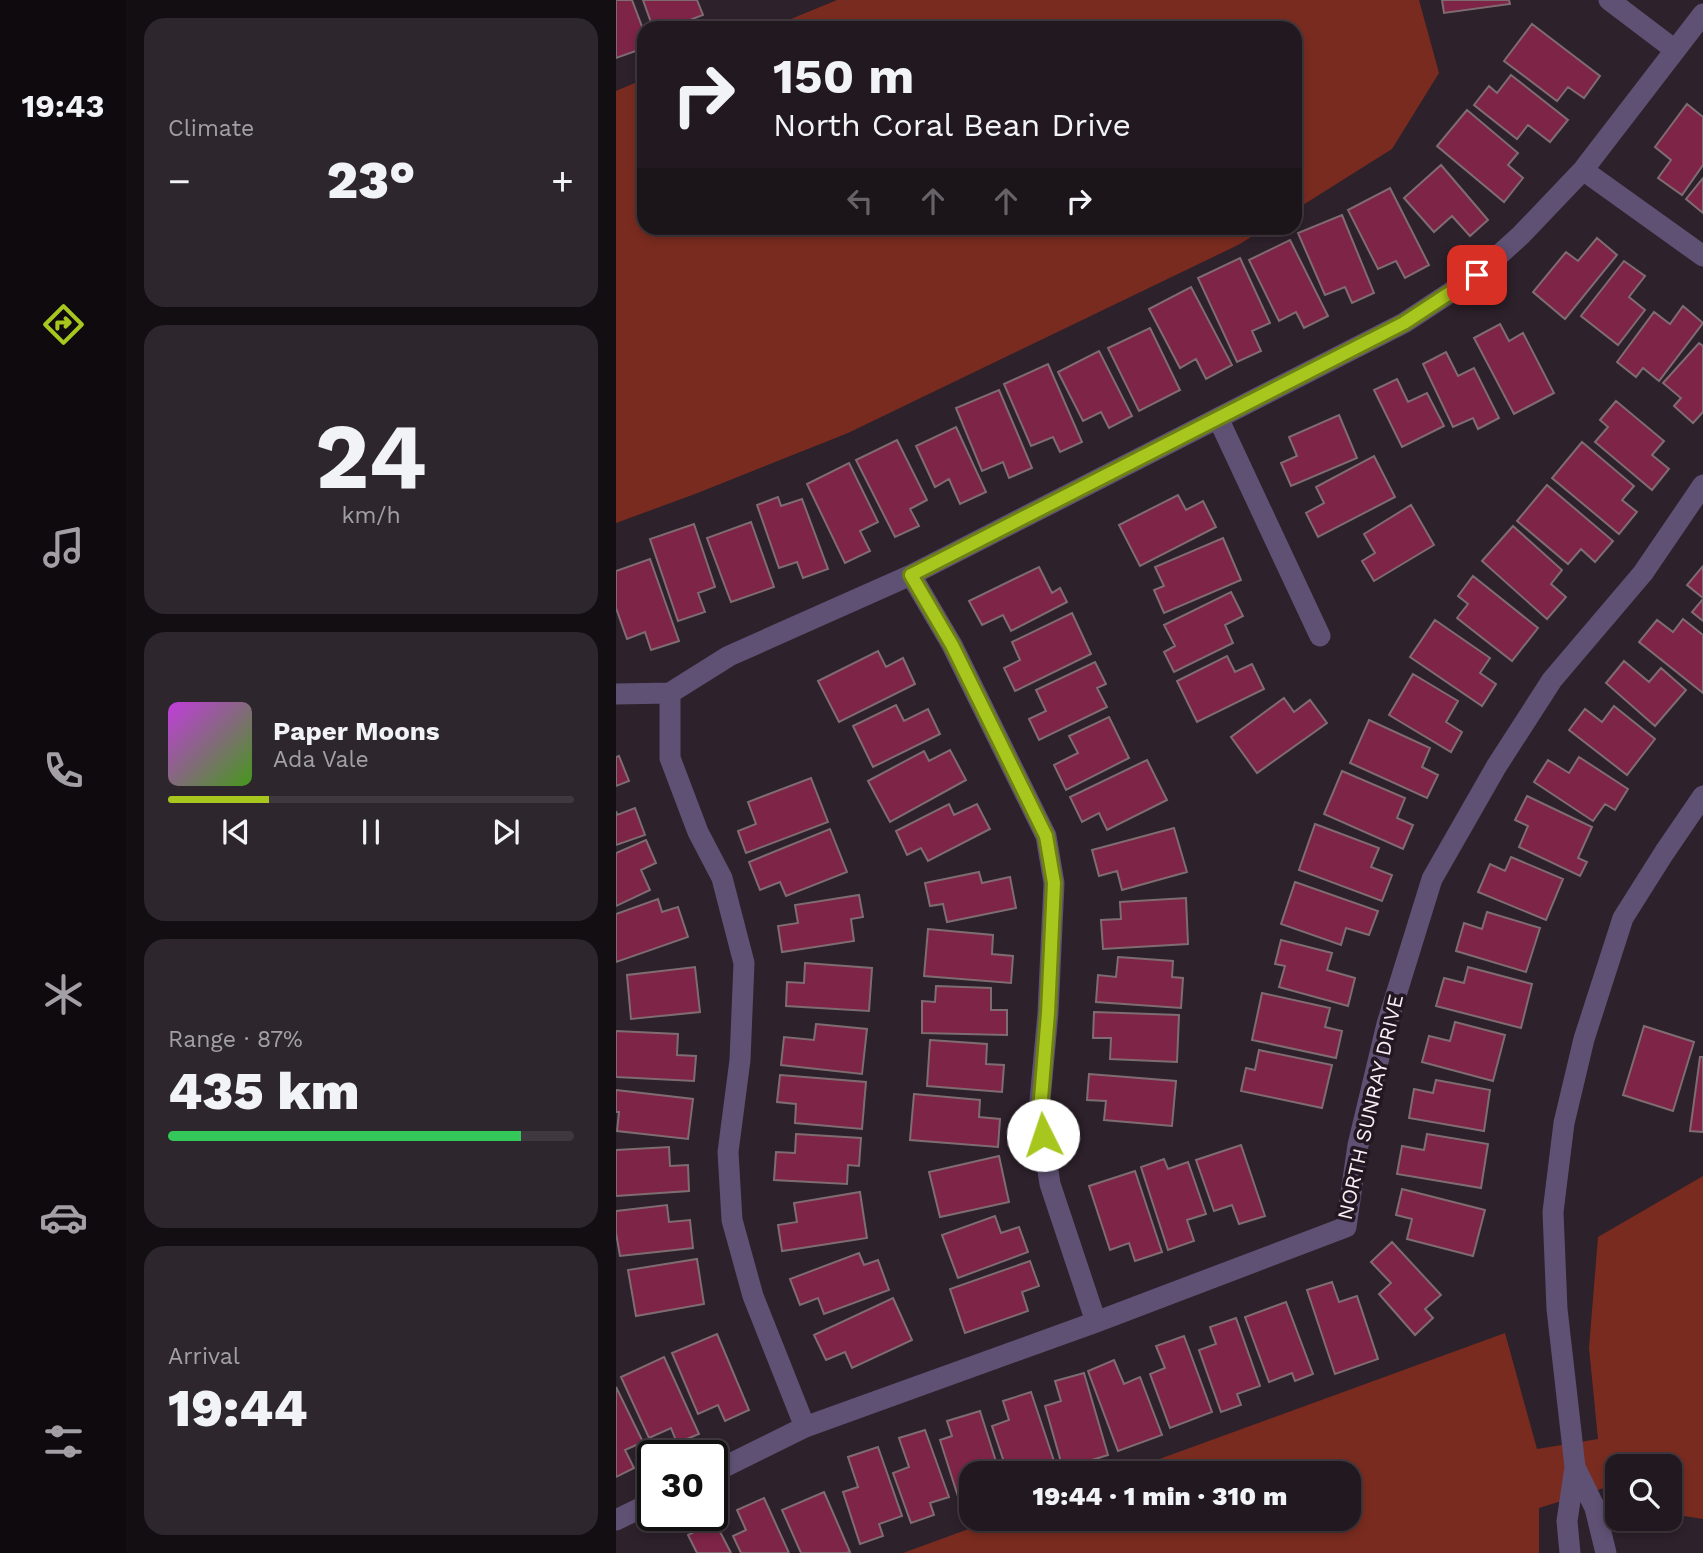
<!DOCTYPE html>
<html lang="en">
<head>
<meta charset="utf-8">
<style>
	:root { --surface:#221920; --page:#2e262d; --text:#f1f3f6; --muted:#a2a0a5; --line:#3f383e; --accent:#a7c71e }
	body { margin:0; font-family:"Work Sans",sans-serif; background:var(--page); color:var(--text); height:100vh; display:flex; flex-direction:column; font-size:26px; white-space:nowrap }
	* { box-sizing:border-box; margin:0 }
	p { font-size:23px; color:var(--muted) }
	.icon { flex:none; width:38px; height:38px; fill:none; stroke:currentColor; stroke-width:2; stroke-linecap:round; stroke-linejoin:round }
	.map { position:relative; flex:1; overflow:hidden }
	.side { display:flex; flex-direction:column; gap:18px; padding:18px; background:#130e12; width:490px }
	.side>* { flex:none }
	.banner { position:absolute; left:21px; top:21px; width:665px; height:214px; border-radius:21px; box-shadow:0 4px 10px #0003,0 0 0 2px var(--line); background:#221920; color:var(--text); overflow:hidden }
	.tools { position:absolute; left:989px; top:1454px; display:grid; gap:14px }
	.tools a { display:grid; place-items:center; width:77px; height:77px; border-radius:14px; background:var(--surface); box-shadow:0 4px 10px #0003,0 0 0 2px var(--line); font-size:35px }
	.speed { position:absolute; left:21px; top:1440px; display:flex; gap:14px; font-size:35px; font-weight:700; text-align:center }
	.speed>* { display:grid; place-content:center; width:91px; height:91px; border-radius:50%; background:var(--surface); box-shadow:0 4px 10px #0003,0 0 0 2px var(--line); line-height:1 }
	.speed .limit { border:4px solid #111; border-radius:10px; background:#fff; color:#111 }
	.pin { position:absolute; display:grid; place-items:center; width:60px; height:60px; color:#fff; margin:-30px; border-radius:14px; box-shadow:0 4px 10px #0006 }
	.me { position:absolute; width:77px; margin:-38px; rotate:356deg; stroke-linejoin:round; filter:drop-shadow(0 0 5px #0008) }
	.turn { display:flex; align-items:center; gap:24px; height:147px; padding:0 21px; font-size:32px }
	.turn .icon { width:91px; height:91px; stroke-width:2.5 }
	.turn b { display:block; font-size:49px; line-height:60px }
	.lanes { display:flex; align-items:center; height:66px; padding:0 21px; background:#0003; justify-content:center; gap:35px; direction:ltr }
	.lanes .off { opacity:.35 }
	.big { font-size:52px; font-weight:800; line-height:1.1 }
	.side .widget { flex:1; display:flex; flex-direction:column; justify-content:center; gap:10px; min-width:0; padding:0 24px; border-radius:21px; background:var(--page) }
	.side .dial { align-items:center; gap:0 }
	.dial b { font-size:91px; line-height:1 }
	.song { display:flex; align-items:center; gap:21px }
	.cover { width:84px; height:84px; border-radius:10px; background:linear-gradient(135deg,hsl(290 70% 55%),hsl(100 70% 35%)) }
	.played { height:7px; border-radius:4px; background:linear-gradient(90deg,var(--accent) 25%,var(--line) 25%) }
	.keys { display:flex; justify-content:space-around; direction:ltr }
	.heat { display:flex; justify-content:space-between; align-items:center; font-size:38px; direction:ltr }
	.charge { height:10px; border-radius:5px; background:linear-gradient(90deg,#34c759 87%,var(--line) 0) }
	.trip { position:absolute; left:343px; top:1461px; width:402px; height:70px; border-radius:21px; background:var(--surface); box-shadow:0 4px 10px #0003,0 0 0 2px var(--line); font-weight:800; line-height:70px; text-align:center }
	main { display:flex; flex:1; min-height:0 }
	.dock { display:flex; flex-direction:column; width:126px; justify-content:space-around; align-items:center; background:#0e0a0d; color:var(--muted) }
	.dock .icon { width:49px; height:49px }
	.dock .current { color:var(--accent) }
	.dock b { font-size:32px; color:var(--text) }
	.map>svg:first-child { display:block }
</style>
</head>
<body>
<main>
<nav class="dock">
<b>19:43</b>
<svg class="icon current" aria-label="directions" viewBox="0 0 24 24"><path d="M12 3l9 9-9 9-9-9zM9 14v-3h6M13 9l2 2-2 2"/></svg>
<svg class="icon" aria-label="music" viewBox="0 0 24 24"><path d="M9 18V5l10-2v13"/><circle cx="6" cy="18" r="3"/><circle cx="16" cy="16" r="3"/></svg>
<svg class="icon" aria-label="phone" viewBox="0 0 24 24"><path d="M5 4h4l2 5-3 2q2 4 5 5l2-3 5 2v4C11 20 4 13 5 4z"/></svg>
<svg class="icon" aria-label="climate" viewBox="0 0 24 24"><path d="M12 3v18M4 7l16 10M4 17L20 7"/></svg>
<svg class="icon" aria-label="car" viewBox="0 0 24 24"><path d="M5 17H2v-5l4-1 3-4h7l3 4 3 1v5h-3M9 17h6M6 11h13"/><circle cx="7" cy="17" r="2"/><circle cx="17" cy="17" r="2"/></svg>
<svg class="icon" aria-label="filters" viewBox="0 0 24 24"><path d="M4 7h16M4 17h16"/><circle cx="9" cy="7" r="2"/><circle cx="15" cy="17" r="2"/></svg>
</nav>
<section class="side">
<div class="widget"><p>Climate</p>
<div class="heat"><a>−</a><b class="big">23°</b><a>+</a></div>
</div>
<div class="widget dial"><b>24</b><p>km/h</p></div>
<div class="widget">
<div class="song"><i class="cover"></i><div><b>Paper Moons</b><p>Ada Vale</p></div></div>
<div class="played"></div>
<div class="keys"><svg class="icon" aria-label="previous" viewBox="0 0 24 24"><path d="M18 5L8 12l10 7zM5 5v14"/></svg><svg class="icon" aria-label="pause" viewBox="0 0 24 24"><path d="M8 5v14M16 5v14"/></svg><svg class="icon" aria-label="next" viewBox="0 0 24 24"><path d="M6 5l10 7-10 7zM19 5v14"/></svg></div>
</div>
<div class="widget"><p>Range · 87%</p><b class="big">435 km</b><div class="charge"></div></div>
<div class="widget"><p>Arrival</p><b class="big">19:44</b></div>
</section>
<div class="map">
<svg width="1087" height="1553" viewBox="0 0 1087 1553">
	<rect width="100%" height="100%" fill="#2d212b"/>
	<path fill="#792b1f" d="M221,0h582l20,73 -47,76 -97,61v-182h-526z
		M28,79v149h622l-28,17 -390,188 -153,61 -79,29v-432z
		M1087,1176v343l-19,-3 -14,-7v-43h-53v18l-78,24v45h-636l93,-34h353v-45l-228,-1 384,-140 32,116 61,-10 -9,-91 9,-111z"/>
	<path fill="#7e2446" stroke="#7f6c71" stroke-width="2" d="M0,0h16l12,32v16l-28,10z
		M27,0h54l6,15 -24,9 1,4h-27z
		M826,0h67l1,4 -66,9z
		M916,24l68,52 -16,22 -16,-11 -11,14 -53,-40z
		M895,75l57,45 -18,22 -22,-17 -11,14 -43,-34 15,-19 8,7z
		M1071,104l16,13v48l-21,30 -24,-17 13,-18 -16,-13z
		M851,110l51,43 -10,12 15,13 -19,24 -67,-56z
		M825,165l47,55 -18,16 -18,-20 -18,16 -30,-34z
		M1087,178v35l-17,-14z
		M774,188l39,77 -24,13 -9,-17 -18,8 -30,-59z
		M726,215l32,78 -22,10 -7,-16 -20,8 -27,-62z
		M981,238l20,17 -52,64 -32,-27 33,-40 12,9z
		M674,240l38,76 -24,12 -8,-16 -17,9 -30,-61z
		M624,258l30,65 -18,8 9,20 -24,11 -39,-84z
		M1008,261l21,15 -16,21 16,13 -27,35 -37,-29z
		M575,287l41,78 -26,14 -10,-20 -16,9 -31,-59z
		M1067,306l20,17 -44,58 -16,-13 -7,9 -19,-15 37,-50 16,12z
		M884,324l9,17 14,-8 31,60 -40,21 -40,-76z
		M534,328l30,62 -41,21 -31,-63z
		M1083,343l4,3v66l-10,11 -19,-17 7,-8 -18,-15z
		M483,351l33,65 -23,12 -8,-16 -18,9 -25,-49z
		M830,352l12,24 16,-8 25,50 -21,11 -5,-11 -20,9 -30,-63z
		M432,364l34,78 -22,10 -7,-15 -22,9 -27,-62z
		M781,379l11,23 19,-9 17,33 -42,21 -28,-57z
		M383,390l33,78 -23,10 -6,-16 -21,9 -26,-63z
		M1000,401l48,40 -12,14 17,14 -17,21 -57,-48 13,-15 -8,-7z
		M723,415l18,43 -66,28 -10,-23 16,-7 -8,-19z
		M340,427l30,65 -26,12 -11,-25 -14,8 -19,-41z
		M281,440l30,60 -17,9 9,17 -24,11 -39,-77z
		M966,442l52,44 -12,14 15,12 -18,22 -67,-56z
		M758,456l21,41 -77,40 -12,-24 18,-10 -8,-16z
		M233,463l29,59 -18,9 10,20 -25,12 -38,-79z
		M931,485l66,56 -18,21 -14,-13 -13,15 -51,-43z
		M562,495l8,15 17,-9 13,26 -76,39 -21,-41z
		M162,497l3,9 21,-7 26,70 -25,9 -6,-16 -18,6 -22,-63z
		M795,505l23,40 -60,36 -12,-20 13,-8 -11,-19z
		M135,522l23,65 -43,15 -24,-64z
		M78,524l21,63 -17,6 7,19 -27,9 -28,-82z
		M897,526l49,44 -11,14 15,13 -19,22 -65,-58z
		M607,538l18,42 -77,33 -10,-23 10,-4 -9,-19z
		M34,559l29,82 -28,9 -6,-18 -18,7 -11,-31v-37z
		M1087,566v32l-16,-13z
		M423,567l13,26 8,-5 7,14 -56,29 -8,-16 -21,10 -13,-24z
		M857,576l65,52 -26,33 -55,-43 11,-14 -10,-8z
		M615,592l12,24 -18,9 8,18 -59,29 -10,-20 11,-6 -11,-21z
		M1087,599v22l-11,-9z
		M456,613l19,41 -76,37 -11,-23 16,-8 -8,-18z
		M1067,619l20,16v58l-64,-51 18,-22 16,12z
		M819,620l55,38 -10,15 16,11 -14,22 -72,-49z
		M262,651l8,16 17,-9 12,26 -76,38 -21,-41z
		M611,656l8,16 17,-8 12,25 -67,33 -20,-41z
		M1008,661l25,21 12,-14 25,22 -31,36 -49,-43z
		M479,662l11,22 -9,4 10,19 -68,33 -10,-21 17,-8 -10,-21z
		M797,674l45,27 -12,21 16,10 -11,20 -62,-37z
		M668,698l10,14 16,-12 17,23 -70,50 -26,-36z
		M280,705l8,16 24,-12 12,25 -67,33 -20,-41z
		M998,706l41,33 -28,36 -58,-45 16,-21 17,13z
		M493,717l20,41 -63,32 -12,-25 24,-12 -9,-17z
		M753,720l61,28 -8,19 16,8 -11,23 -77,-35z
		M334,750l16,30 -76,42 -22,-41 56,-30 5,10z
		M3,756l10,25 -13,5v-29z
		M963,757l49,32 -13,21 -10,-6 -12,17 -59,-39 14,-22 21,13z
		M531,760l20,40 -60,30 -8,-17 -17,9 -12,-25z
		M726,771l63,27 -8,20 16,7 -10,24 -79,-35z
		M195,778l17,44 -82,31 -8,-22 18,-7 -8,-22z
		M911,796l65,31 -14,31 9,4 -7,14 -61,-29 9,-21 -13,-6z
		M333,804l5,11 23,-11 13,25 -62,32 -7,-13 -14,7 -11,-24z
		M19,808l10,27 -29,10v-34l1,4z
		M699,824l64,24 -8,19 21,8 -10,26 -83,-31z
		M558,828l13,44 -65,18 -5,-19 -18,5 -7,-26z
		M214,829l17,43 -61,24 -6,-14 -20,8 -11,-28z
		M30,840l10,23 -15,7 9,20 -34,16v-53z
		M895,857l52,22 -17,41 -68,-28 12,-28 15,7z
		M363,872l3,11 28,-6 6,31 -69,14 -4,-18 -13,2 -5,-23z
		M679,882l83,29 -9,24 -23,-7 -5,17 -60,-21z
		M243,895l4,22 -12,2 3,22 -72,11 -4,-26 20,-3 -3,-18z
		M570,898l2,46 -85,5 -2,-29 20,-1 -1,-17z
		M42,899l4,13 16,-5 10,30 -72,25v-48z
		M871,912l53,16 -14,44 -70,-21 8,-28 18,6z
		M312,929l65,6 -1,19 21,2 -2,27 -87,-7z
		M665,940l51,13 -5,17 28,8 -7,28 -69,-19 6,-21 -10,-2z
		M502,957l55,4 -1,16 11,1 -2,30 -85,-6 2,-27 18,2z
		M189,963l67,5 -3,43 -83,-5 1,-24 17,1z
		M79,967l5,45 -69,7 -4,-44z
		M852,967l64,17 -11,44 -85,-22 8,-28 20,5z
		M320,986l55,2v22h16v25l-85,-2v-32l13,1z
		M646,993l68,15 -5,19 17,4 -6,27 -84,-18z
		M478,1012l85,3 -2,47 -67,-3 1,-21h-18z
		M839,1022l50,13 -12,46 -71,-19 7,-26 21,5z
		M200,1024l51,5 -5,45 -81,-9 3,-28 30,3z
		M1028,1026l50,16 -21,69 -50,-16z
		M0,1031l62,3 -1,21 19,1 -2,25 -78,-4z
		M314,1040l57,4 -1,20 18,1 -2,27 -75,-6z
		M643,1050l73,15 -10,43 -81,-17 5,-23 9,2z
		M1084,1057h3v75l-13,-1z
		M473,1074l87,7 -4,45 -68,-6 2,-19 -19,-1z
		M164,1075l86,7 -4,47 -67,-6 1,-19 -19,-2z
		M820,1080l54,10 -6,41 -75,-13 5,-29 19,4z
		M0,1090l77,9 -5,40 -71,-8 2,-19h-3z
		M298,1094l66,6 -1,17 21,2 -2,28 -88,-7z
		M180,1134l65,4 -2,28 -11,-1 -1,19 -73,-4 2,-28 19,1z
		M811,1134l61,10 -7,44 -84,-14 5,-28 22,4z
		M625,1145l24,71 -26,8 -7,-19 -18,6 -18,-51z
		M53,1147l1,19 18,-1 1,26 -73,5v-46z
		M383,1156l10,46 -69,15 -11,-45z
		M548,1159l4,10 20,-7 18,52 -19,6 7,21 -26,9 -27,-83z
		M519,1171l27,81 -27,9 -6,-18 -19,7 -21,-64z
		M786,1189l83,21 -12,46 -66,-17 5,-20 -16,-4z
		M244,1192l7,46 -85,13 -4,-26 19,-3 -3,-19z
		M51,1205l2,17 21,-2 3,28 -73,8 -4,-23v-22z
		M379,1216l6,17 18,-6 9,25 -70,26 -16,-43z
		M776,1242l49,53 -16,14 8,9 -18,17 -36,-41 12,-11 -20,-21z
		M243,1253l5,12 14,-5 11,30 -65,24 -6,-16 -18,7 -10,-26z
		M81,1259l7,45 -68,12 -8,-46z
		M414,1261l9,25 -17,6 6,19 -63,22 -15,-44z
		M716,1282l7,20 18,-6 21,63 -43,15 -28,-84z
		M277,1298l19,42 -60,28 -7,-16 -19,8 -12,-25z
		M670,1302l27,72 -18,7 -3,-8 -23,9 -24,-65z
		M620,1318l24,68 -23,8 4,11 -20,7 -22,-62 17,-6 -6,-17z
		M101,1334l32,76 -24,11 -7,-16 -20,9 -26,-61z
		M568,1336l28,76 -42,16 -20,-54 15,-6 -9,-22z
		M48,1357l35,77 -22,9 -6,-15 -22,10 -28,-61z
		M498,1360l10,24 16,-7 22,58 -44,16 -30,-80z
		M468,1373l24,82 -45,14 -18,-63 16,-5 -6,-20z
		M0,1387l27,55 -18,8 9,18 -18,9z
		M415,1392l27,81 -3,1h-47l-16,-48 17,-6 -6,-19z
		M364,1411l20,63h-29v28l-10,4 -21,-66 12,-4 -5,-15z
		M309,1430l24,67 -19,6 4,12 -23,8 -18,-50 16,-6 -10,-29z
		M262,1447l24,69 -23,8 4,12 -23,8 -17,-52 15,-5 -10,-30z
		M208,1492l26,60 -4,1h-45l-19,-43z
		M148,1498l25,55h-48l-8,-17 13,-6 -9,-20z
		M99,1522l16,31h-34l-9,-18z"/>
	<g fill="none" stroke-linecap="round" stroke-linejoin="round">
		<path stroke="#5e5174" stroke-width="21" d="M993,0l66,50
			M967,170l120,86
			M602,418l102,218
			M295,575l41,70 94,191 8,47 -6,130 -9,98 11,73 46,138
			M54,693v65l28,74 24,46 22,85 -4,97 -12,92 4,68 21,76 52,131
			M0,694l54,-1 59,-37 182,-81 493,-252 73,-48 44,-40 62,-65 120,-156
			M959,1467l20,41 11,45
			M96,1473l93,-46 291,-105 250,-95 12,-82 29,-121 45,-145 64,-112 56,-87 91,-107 60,-88
			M0,1520l37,-18
			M954,1553l-3,-32 8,-54 -18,-158 -4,-97 11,-89 20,-84 39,-121 41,-65 39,-57"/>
	</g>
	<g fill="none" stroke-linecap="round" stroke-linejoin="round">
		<defs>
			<path id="route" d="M427,1135l-3,-24 8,-98 6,-130 -8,-47 -94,-191 -41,-70 493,-252 73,-48"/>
		</defs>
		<use href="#route" stroke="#6d8114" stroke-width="18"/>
		<use href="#route" stroke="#a7c71e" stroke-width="12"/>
	</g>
	<g text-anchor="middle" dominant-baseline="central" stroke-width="7" stroke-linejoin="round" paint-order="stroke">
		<g font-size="21" fill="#f7eff6" stroke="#231721">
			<text transform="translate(754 1107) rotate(-77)">NORTH SUNRAY DRIVE</text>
		</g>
	</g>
</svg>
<div class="tools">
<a><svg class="icon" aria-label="search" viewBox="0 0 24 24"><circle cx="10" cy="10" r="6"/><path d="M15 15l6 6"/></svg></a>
</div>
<div class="speed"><div class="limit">30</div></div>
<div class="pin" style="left:861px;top:275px;background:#d93025"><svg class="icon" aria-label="arrive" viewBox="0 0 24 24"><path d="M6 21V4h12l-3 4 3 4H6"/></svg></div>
<svg class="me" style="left:427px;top:1135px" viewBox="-20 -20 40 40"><circle r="19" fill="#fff"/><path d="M0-13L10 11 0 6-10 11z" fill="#a7c71e"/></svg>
<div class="trip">19:44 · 1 min · 310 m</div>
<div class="banner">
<div class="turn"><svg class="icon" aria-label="right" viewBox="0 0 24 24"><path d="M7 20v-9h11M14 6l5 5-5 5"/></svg><div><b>150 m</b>North Coral Bean Drive</div></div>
<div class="lanes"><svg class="icon off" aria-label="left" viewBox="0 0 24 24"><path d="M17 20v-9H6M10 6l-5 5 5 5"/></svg><svg class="icon off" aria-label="ahead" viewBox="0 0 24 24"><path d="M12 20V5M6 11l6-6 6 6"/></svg><svg class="icon off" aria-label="ahead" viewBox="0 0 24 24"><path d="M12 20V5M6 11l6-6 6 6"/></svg><svg class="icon" aria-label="right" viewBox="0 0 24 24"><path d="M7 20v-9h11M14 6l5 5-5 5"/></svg></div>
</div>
</div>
</main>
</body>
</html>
